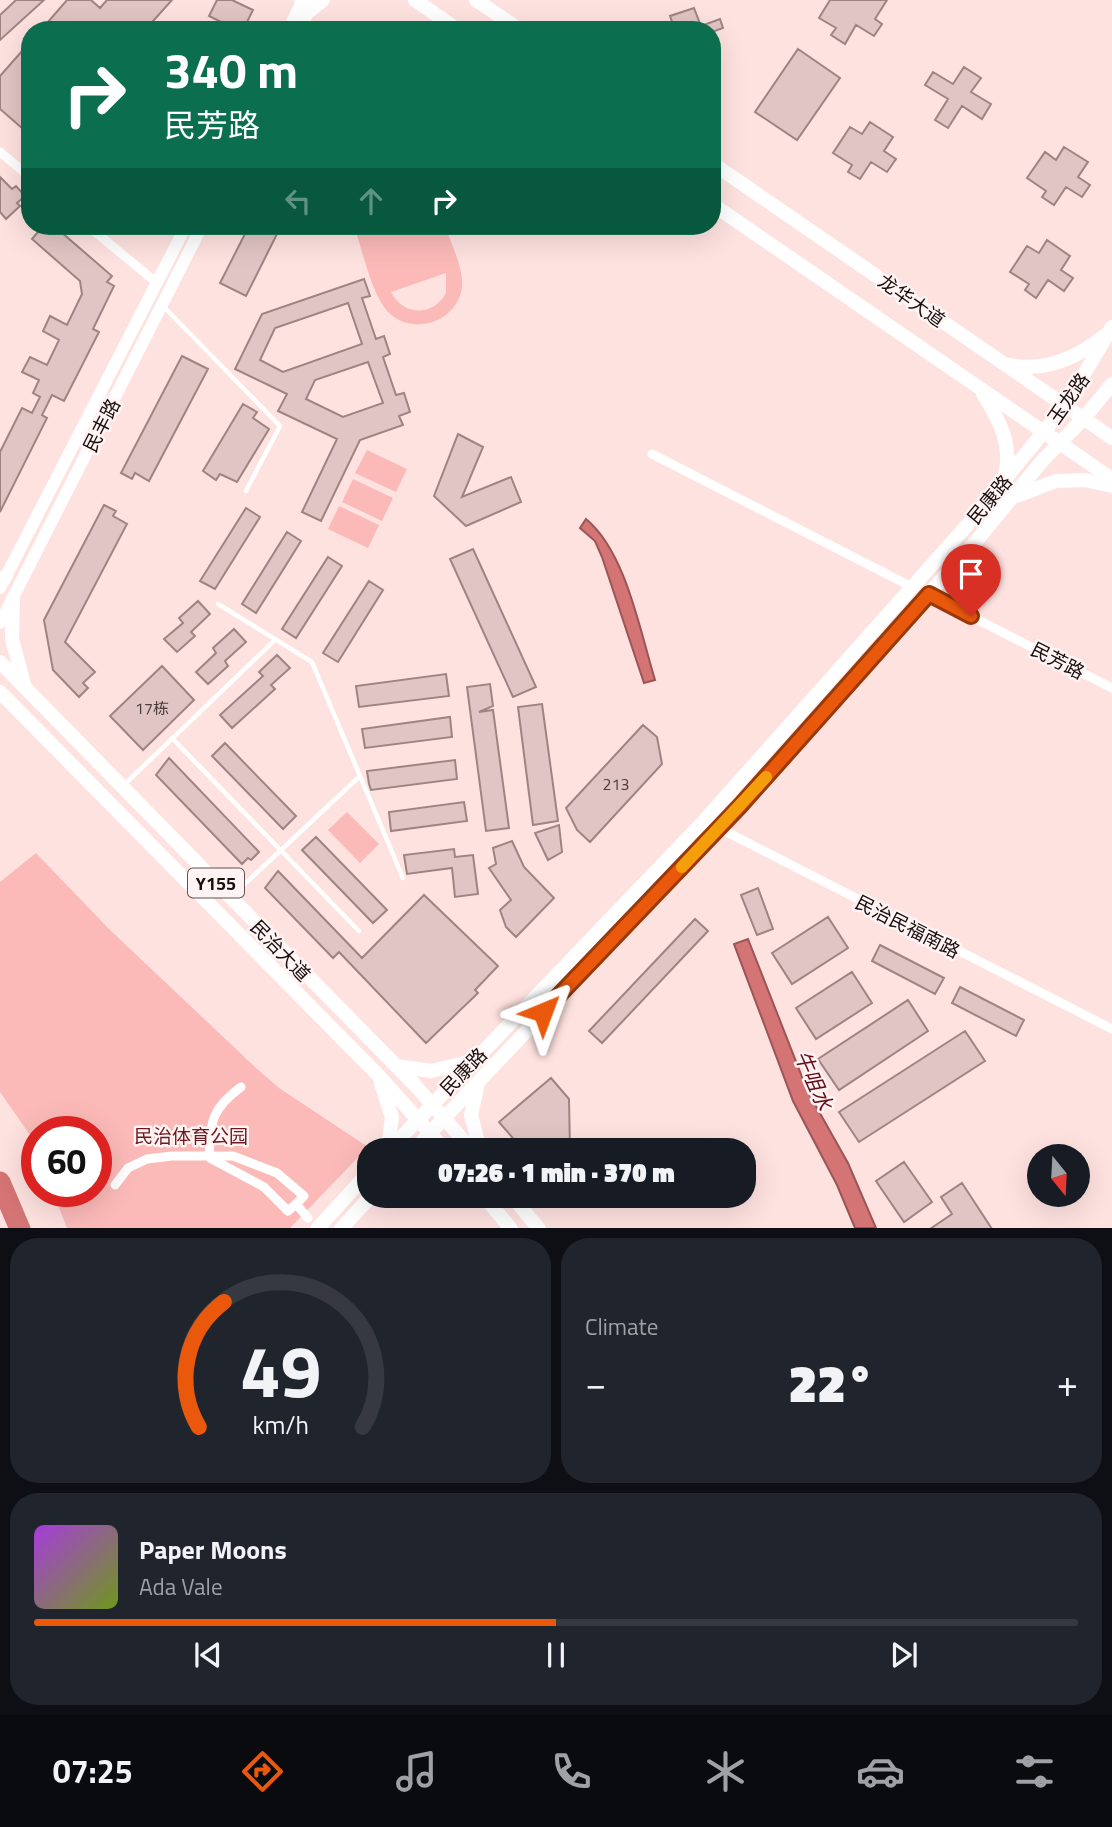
<!DOCTYPE html>
<html lang="en">
<head>
<meta charset="utf-8">
<style>
	:root { --surface:#171b24; --page:#20242c; --text:#f1f3f6; --muted:#9ea1a6; --line:#363941; --accent:#ea580c }
	body { margin:0; font-family:"Titillium Web","Noto Sans SC",sans-serif; background:var(--page); color:var(--text); height:100vh; display:flex; flex-direction:column; font-size:26px; white-space:nowrap }
	* { box-sizing:border-box; margin:0 }
	p { font-size:23px; color:var(--muted) }
	.icon { flex:none; width:38px; height:38px; fill:none; stroke:currentColor; stroke-width:2; stroke-linecap:round; stroke-linejoin:round }
	.map { position:relative; height:1228px; overflow:hidden }
	.details { display:flex; flex-direction:column; gap:10px; padding:10px; background:#0d0f14; flex:1 }
	.details>* { flex:none }
	.guide { position:absolute; left:21px; top:21px; width:700px; height:214px; border-radius:28px; box-shadow:0 7px 28px #0002; background:#0b6e4f; color:#fff; overflow:hidden }
	.needle { width:46px; rotate:162deg }
	.controls { position:absolute; left:1027px; top:1144px; display:grid; gap:14px }
	.controls a { display:grid; place-items:center; width:63px; height:63px; border-radius:50%; background:var(--surface); box-shadow:0 7px 28px #0002; font-size:35px }
	.speed { position:absolute; left:21px; top:1116px; display:flex; gap:14px; font-size:35px; font-weight:700; text-align:center }
	.speed>* { display:grid; place-content:center; width:91px; height:91px; border-radius:50%; background:var(--surface); box-shadow:0 7px 28px #0002; line-height:1 }
	.speed .limit { border:10px solid #d22; background:#fff; color:#111 }
	.pin { position:absolute; display:grid; place-items:center; width:60px; height:60px; color:#fff; margin:-72px -30px; border-radius:50% 50% 50% 0; rotate:-45deg; box-shadow:0 0 7px #0007 }
	.pin .icon { rotate:45deg }
	.me { position:absolute; width:77px; margin:-38px; rotate:44deg; stroke-linejoin:round; filter:drop-shadow(0 0 5px #0008) }
	.turn { display:flex; align-items:center; gap:24px; height:147px; padding:0 28px; font-size:32px }
	.turn .icon { width:91px; height:91px; stroke-width:2.5 }
	.turn b { display:block; font-size:49px; line-height:60px }
	.lanes { display:flex; align-items:center; height:66px; padding:0 28px; background:#0003; justify-content:center; gap:35px; direction:ltr }
	.lanes .off { opacity:.35 }
	.big { font-size:52px; font-weight:800; line-height:1.1 }
	.details .card { flex:1; display:flex; flex-direction:column; justify-content:center; gap:10px; min-width:0; padding:0 24px; border-radius:28px; background:var(--page) }
	.details .dial { align-items:center; gap:0 }
	.dial svg { height:182px; overflow:visible; fill:none; stroke:var(--line); stroke-width:7; stroke-linecap:round; text-anchor:middle }
	.dial text { fill:var(--text); stroke:none }
	.song { display:flex; align-items:center; gap:21px }
	.cover { width:84px; height:84px; border-radius:10px; background:linear-gradient(135deg,hsl(280 70% 55%),hsl(80 70% 35%)) }
	.played { height:7px; border-radius:4px; background:linear-gradient(90deg,var(--accent) 50%,var(--line) 50%) }
	.keys { display:flex; justify-content:space-around; direction:ltr }
	.heat { display:flex; justify-content:space-between; align-items:center; font-size:38px; direction:ltr }
	.details .tiles { flex:1; display:grid; gap:10px; grid-template-columns:1fr 1fr }
	.card:last-child { grid-column:span 2 }
	.trip { position:absolute; left:357px; top:1138px; width:399px; height:70px; border-radius:28px; background:var(--surface); box-shadow:0 7px 28px #0002; font-weight:800; line-height:70px; text-align:center }
	.tabs { display:flex; height:112px; justify-content:space-around; align-items:center; background:#090b0e; color:var(--muted) }
	.tabs .icon { width:49px; height:49px }
	.tabs .active { color:var(--accent) }
	.tabs b { font-size:32px; color:var(--text) }
	.map>svg:first-child { display:block }
</style>
</head>
<body>
<div class="map">
<svg width="1112" height="1229" viewBox="0 0 1112 1229">
	<rect width="100%" height="100%" fill="#fee2e0"/>
	<path fill="#fbbab8" fill-rule="evenodd" d="M354,226h91c6,18 19,42 17,62 -6,37 -56,50 -78,19 -14,-20 -22,-58 -30,-81zM446,273v20c-13,24 -43,23 -55,-1z
		M367,450l40,19 -11,23 -41,-19z
		M353,479l40,19 -11,23 -40,-19z
		M339,506l40,19 -11,23 -40,-19z
		M347,812l32,32 -19,19 -32,-33z
		M36,853l73,76 146,138 24,21 89,59 -78,81h-223l-14,-36h43v-60h-59v20l-7,-17 -30,-43v-210z"/>
	<path fill="#d47474" stroke="#9b5555" stroke-width="2" d="M586,519c40,33 54,112 69,161l-11,3 -42,-126 -7,-16 -15,-13z
		M748,939l60,153 40,71 28,65h-21l-18,-43 -44,-84 -59,-157z"/>
	<g fill="none" stroke-linecap="round" stroke-linejoin="round">
		<path stroke="#d47474" stroke-width="21" d="M0,1182l20,47"/>
	</g>
	<path fill="#e1c5c4" stroke="#9d8482" stroke-width="2" fill-rule="evenodd" d="M16,0h28l-44,40v-25z
		M67,0h24l9,8 7,-8h65l-27,30h-104z
		M217,0h15l21,10 -10,20h-6l-28,-14z
		M830,0h57l-12,19 7,5 -8,12 -18,-11 -11,19 -14,-9 5,-7 -17,-10z
		M694,8l7,18 19,-7 3,9 -11,4v-2h-37l-5,-14z
		M30,42v93l-30,-26v-33z
		M798,49l42,29 -43,62 -42,-28z
		M964,67l17,11 -10,14 20,12 -9,15 -20,-13 -14,22 -13,-8 13,-21 -23,-14 8,-13 20,12z
		M870,122l23,15 -9,14 12,8 -9,13 -16,-10 -11,17 -12,-7 4,-7 -19,-12 17,-26 12,7z
		M1064,147l24,15 -10,15 12,8 -8,12 -16,-10 -12,18 -12,-8 4,-6 -19,-13 18,-26 11,8z
		M0,177l12,12 4,-3 9,10 -8,7 3,3 -14,13 -6,-7z
		M43,226h11l58,50 -5,6 7,4 -21,43 6,3 -35,69 -12,-6 -10,20 5,3 -47,94v-60l22,-44 10,5 8,-16 -7,-4 6,-13 -17,-8 8,-15 17,8 12,-25 -16,-9 7,-15 17,9 15,-31 -2,-13 -48,-42z
		M249,226h32l-35,70 -26,-13z
		M1047,240l23,16 -9,14 12,8 -9,13 -16,-11 -12,18 -11,-8 4,-6 -19,-12 17,-26 12,7z
		M364,279l6,17 -8,2 14,41 8,-3 6,18 -7,3 13,38 8,-2 6,19 -11,4 4,9 -43,15 -39,81 -19,-9 35,-73 -59,-28 9,-17 -52,-25 27,-55zM348,303l14,41 -79,28 -23,-12 15,-32zM368,362l15,41 -40,14 -37,-18 9,-19z
		M182,356l26,13 -59,112 -14,-8 -3,6 -11,-6z
		M243,404l14,8 -4,6 16,11 -32,53 -17,-8 -4,6 -13,-9z
		M458,434l25,13 -21,50 49,-20 10,25 -55,24 -32,-30z
		M104,505l12,6 -3,5 14,8 -62,118 30,30 -12,11 5,5 -9,9 -26,-27 -9,-50z
		M246,508l14,9 -45,72 -15,-8z
		M287,532l14,9 -45,72 -14,-9z
		M473,549l63,138 -23,10 -63,-138z
		M328,557l14,9 -46,72 -14,-9z
		M369,581l14,9 -45,72 -15,-9z
		M198,601l12,13 -19,18 4,4 -18,16 -13,-13 19,-16 -4,-5z
		M234,629l12,13 -21,19 3,5 -20,18 -12,-12 20,-19 -3,-5z
		M277,655l13,13 -19,17 4,4 -43,39 -12,-13 43,-39 -4,-4z
		M162,666l32,34 -51,50 -33,-34z
		M446,674l3,22 -90,11 -3,-21z
		M490,684l3,22 -14,6 14,-2 16,118 -23,3 -19,-144z
		M542,704l16,117 -25,4 -15,-118z
		M450,717l2,20 -87,11 -3,-19z
		M643,725l14,12 5,27 -72,78 -13,-12 -11,-22z
		M225,743l71,73 -13,13 -71,-73z
		M169,758l90,94 -8,8 -3,-2 -6,6 -86,-89z
		M455,760l2,19 -86,11 -2,-6 -2,-13z
		M464,802l3,19 -76,10 -2,-19z
		M559,825l3,27 -14,8 -13,-27z
		M316,837l71,73 -14,13 -71,-73z
		M512,841l12,26 30,31 -38,39 -10,-10 -6,-17 11,-10 -22,-32 7,-4 -3,-16z
		M454,849l1,8 18,-2 5,39 -23,3 -3,-29 -45,6 -3,-19z
		M278,871l84,87 62,-63 74,71 -23,24 3,3 -52,50 -87,-91 -6,6 -68,-70z
		M758,888l15,41 -16,6 -16,-40z
		M828,917l20,31 -56,36 -20,-31z
		M695,919l13,12 -106,112 -13,-12z
		M880,945l64,33 -9,16 -63,-33z
		M852,972l20,31 -56,36 -20,-31z
		M960,987l64,33 -8,16 -64,-33z
		M908,1000l20,31 -89,59 -21,-31z
		M965,1031l20,30 -126,81 -20,-30z
		M551,1078l18,21 1,51h-47l-24,-28z
		M904,1162l28,40 -28,20 -28,-41z
		M962,1183l30,46h-62l22,-15 -11,-17z"/>
	<g fill="none" stroke-linecap="round" stroke-linejoin="round">
		<path stroke="#fff" stroke-width="4.5" d="M163,306l117,120 -34,65
			M218,604l94,58 91,216
			M172,738l187,193
			M125,784l150,-144
			M233,895l127,-119"/>
		<path stroke="#fff" stroke-width="9" d="M0,152l30,25
			M88,226l69,57
			M652,454l260,133
			M929,595l183,93
			M715,826l397,203
			M209,1157c2,-36 2,-48 32,-70
			M210,1158l54,29 24,24 8,-7 12,14
			M115,1185l13,-17 19,-9 25,-3h61l44,17 27,23 -8,8"/>
		<path stroke="#fff" stroke-width="12" d="M288,30l15,-30
			M299,30l13,-25
			M0,588l186,-362
			M0,623l202,-397"/>
		<path stroke="#fff" stroke-width="14" d="M415,0l43,30
			M476,0l44,30
			M301,4l1,-4
			M308,12l15,-12
			M712,163l400,275
			M712,204l400,275
			M1010,365c35,7 67,-7 94,-29
			M983,394c17,27 31,53 21,85
			M1017,496l39,-15 29,-1 27,6
			M0,581l6,-5
			M13,598l-1,41 12,45
			M0,662l414,422 58,66
			M0,692l378,383 67,75
			M397,1066l34,5 38,-9
			M381,1083l11,34 -4,31
			M478,1083l-7,32 9,35
			M389,1150l315,-329 259,-291 102,-124 47,-79
			M414,1150l326,-345 237,-265 66,-80 41,-42 28,-34
			M483,1195l28,34
			M511,1195l28,34
			M317,1229l52,-57
			M341,1229l31,-34"/>
	</g>
	<g fill="none" stroke-linecap="round" stroke-linejoin="round">
		<defs>
			<path id="route" d="M543,1012l197,-206 189,-212 42,22"/>
		</defs>
		<use href="#route" stroke="#983908" stroke-width="18"/>
		<use href="#route" stroke="#ea580c" stroke-width="12"/>
		<path stroke="#f59e0b" stroke-width="12" d="M682,867l84,-90"/>
	</g>
	<g text-anchor="middle" dominant-baseline="central" stroke-width="5" stroke-linejoin="round" paint-order="stroke">
		<g font-size="16" fill="#4a3c3c">
			<text x="152" y="708">17栋</text>
			<text x="616" y="784">213</text>
		</g>
		<rect fill="#fff3f3" stroke="#5d5353" stroke-width="2" x="188" y="868.5" width="56" height="29" rx="5"/>
		<g font-size="18" font-weight="bold" fill="#170e0e">
			<text x="216" y="883">Y155</text>
		</g>
		<g font-size="19" fill="#170e0e" stroke="#fff3f3">
			<text transform="translate(912 300) rotate(35)">龙华大道</text>
			<text transform="translate(1068 398) rotate(-55)">玉龙路</text>
			<text transform="translate(101 425) rotate(-63)">民丰路</text>
			<text transform="translate(989 499) rotate(-50)">民康路</text>
			<text transform="translate(1058 660) rotate(27)">民芳路</text>
			<text transform="translate(908 926) rotate(27)">民治民福南路</text>
			<text transform="translate(281 950) rotate(46)">民治大道</text>
			<text transform="translate(463 1071) rotate(-46)">民康路</text>
		</g>
		<g font-size="19" fill="#6e171f" stroke="#fff3f3">
			<text x="191" y="1135">民治体育公园</text>
		</g>
		<g font-size="21" font-style="italic" fill="#640b17" stroke="#fff3f3">
			<text transform="translate(814 1080) rotate(66)">牛咀水</text>
		</g>
	</g>
</svg>
<div class="controls">
<a><svg class="needle" viewBox="-14 -14 28 28"><path d="M0-13l5 13h-10z" fill="#e53935"/><path d="M0 13l5-13h-10z" fill="#9ea1a6"/></svg></a>
</div>
<div class="speed"><div class="limit">60</div></div>
<div class="pin" style="left:971px;top:616px;background:#d93025"><svg class="icon" aria-label="arrive" viewBox="0 0 24 24"><path d="M6 21V4h12l-3 4 3 4H6"/></svg></div>
<svg class="me" style="left:543px;top:1012px" viewBox="-20 -20 40 40"><path d="M0-17L14 15 0 8-14 15z" fill="#ea580c" stroke="#fff" stroke-width="4"/></svg>
<div class="trip">07:26 · 1 min · 370 m</div>
<div class="guide">
<div class="turn"><svg class="icon" aria-label="right" viewBox="0 0 24 24"><path d="M7 20v-9h11M14 6l5 5-5 5"/></svg><div><b>340 m</b>民芳路</div></div>
<div class="lanes"><svg class="icon off" aria-label="left" viewBox="0 0 24 24"><path d="M17 20v-9H6M10 6l-5 5 5 5"/></svg><svg class="icon off" aria-label="ahead" viewBox="0 0 24 24"><path d="M12 20V5M6 11l6-6 6 6"/></svg><svg class="icon" aria-label="right" viewBox="0 0 24 24"><path d="M7 20v-9h11M14 6l5 5-5 5"/></svg></div>
</div>
</div>
<section class="details">
<div class="tiles">
<div class="card dial"><svg viewBox="0 0 100 80">
<path d="M14 69A42 42 0 1 1 86 69"/>
<path d="M14 69A42 42 0 0 1 25 14" stroke="#ea580c"/>
<text x="50" y="56" font-size="32" font-weight="700">49</text>
<text x="50" y="72" font-size="11">km/h</text>
</svg></div>
<div class="card"><p>Climate</p>
<div class="heat"><a>−</a><b class="big">22°</b><a>+</a></div>
</div>
<div class="card">
<div class="song"><i class="cover"></i><div><b>Paper Moons</b><p>Ada Vale</p></div></div>
<div class="played"></div>
<div class="keys"><svg class="icon" aria-label="previous" viewBox="0 0 24 24"><path d="M18 5L8 12l10 7zM5 5v14"/></svg><svg class="icon" aria-label="pause" viewBox="0 0 24 24"><path d="M8 5v14M16 5v14"/></svg><svg class="icon" aria-label="next" viewBox="0 0 24 24"><path d="M6 5l10 7-10 7zM19 5v14"/></svg></div>
</div>
</div>
</section>
<nav class="tabs">
<b>07:25</b>
<svg class="icon active" aria-label="directions" viewBox="0 0 24 24"><path d="M12 3l9 9-9 9-9-9zM9 14v-3h6M13 9l2 2-2 2"/></svg>
<svg class="icon" aria-label="music" viewBox="0 0 24 24"><path d="M9 18V5l10-2v13"/><circle cx="6" cy="18" r="3"/><circle cx="16" cy="16" r="3"/></svg>
<svg class="icon" aria-label="phone" viewBox="0 0 24 24"><path d="M5 4h4l2 5-3 2q2 4 5 5l2-3 5 2v4C11 20 4 13 5 4z"/></svg>
<svg class="icon" aria-label="climate" viewBox="0 0 24 24"><path d="M12 3v18M4 7l16 10M4 17L20 7"/></svg>
<svg class="icon" aria-label="car" viewBox="0 0 24 24"><path d="M5 17H2v-5l4-1 3-4h7l3 4 3 1v5h-3M9 17h6M6 11h13"/><circle cx="7" cy="17" r="2"/><circle cx="17" cy="17" r="2"/></svg>
<svg class="icon" aria-label="filters" viewBox="0 0 24 24"><path d="M4 7h16M4 17h16"/><circle cx="9" cy="7" r="2"/><circle cx="15" cy="17" r="2"/></svg>
</nav>
</body>
</html>
